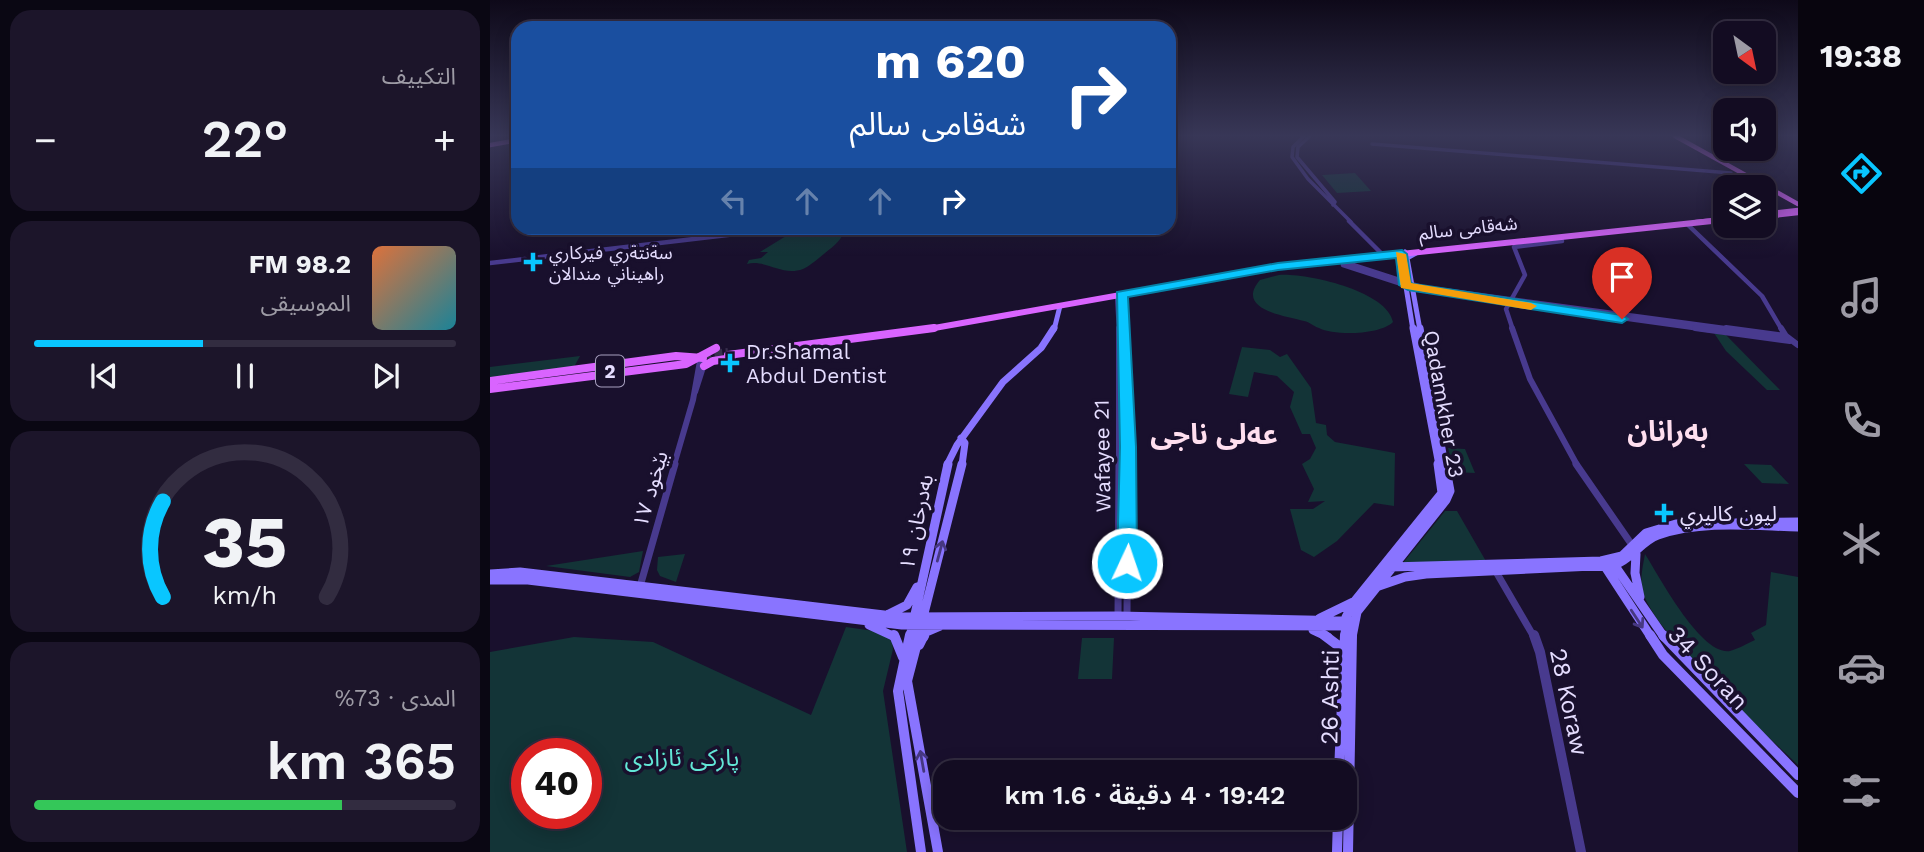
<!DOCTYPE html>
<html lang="ar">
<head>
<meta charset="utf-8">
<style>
	:root { --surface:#130c22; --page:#1c152a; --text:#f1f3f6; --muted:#9d9ba5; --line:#322c40; --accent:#09c6ff }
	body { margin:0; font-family:"Work Sans","Noto Sans Arabic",sans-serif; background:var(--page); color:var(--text); direction:rtl; height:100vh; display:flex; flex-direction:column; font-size:26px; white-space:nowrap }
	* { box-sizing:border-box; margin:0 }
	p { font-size:23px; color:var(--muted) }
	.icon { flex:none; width:38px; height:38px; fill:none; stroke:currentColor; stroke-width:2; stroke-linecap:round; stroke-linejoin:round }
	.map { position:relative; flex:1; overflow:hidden; direction:ltr }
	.panel { display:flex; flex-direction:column; gap:10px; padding:10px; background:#0a0713; width:490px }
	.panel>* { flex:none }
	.banner { position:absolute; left:21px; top:21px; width:665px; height:214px; border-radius:21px; box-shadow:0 4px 18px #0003,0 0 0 2px var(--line); direction:rtl; background:#1a4fa0; color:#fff; overflow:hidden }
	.needle { width:46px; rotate:147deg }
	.buttons { position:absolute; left:1223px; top:21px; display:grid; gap:14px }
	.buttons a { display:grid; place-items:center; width:63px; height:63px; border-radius:14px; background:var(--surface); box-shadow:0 4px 18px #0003,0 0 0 2px var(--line); font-size:35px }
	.speed { position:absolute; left:21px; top:738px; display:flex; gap:14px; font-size:35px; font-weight:700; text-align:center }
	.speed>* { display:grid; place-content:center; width:91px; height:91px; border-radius:50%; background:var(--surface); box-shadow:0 4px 18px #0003,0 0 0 2px var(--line); line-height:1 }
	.speed .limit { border:10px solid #d22; background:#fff; color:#111 }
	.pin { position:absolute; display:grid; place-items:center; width:60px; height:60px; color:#fff; margin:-72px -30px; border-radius:50% 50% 50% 0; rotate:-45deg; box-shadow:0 0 7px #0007 }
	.pin .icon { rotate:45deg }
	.me { position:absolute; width:77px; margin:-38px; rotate:3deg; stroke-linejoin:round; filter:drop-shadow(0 0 5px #0008) }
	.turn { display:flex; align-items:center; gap:24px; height:147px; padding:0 35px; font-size:32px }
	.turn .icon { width:91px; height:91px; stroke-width:2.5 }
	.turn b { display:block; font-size:49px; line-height:60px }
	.lanes { display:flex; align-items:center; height:66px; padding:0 35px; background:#0003; justify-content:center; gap:35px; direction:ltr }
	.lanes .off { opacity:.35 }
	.big { font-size:52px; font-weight:600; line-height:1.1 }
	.panel .widget { flex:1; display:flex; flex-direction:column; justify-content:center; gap:10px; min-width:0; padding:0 24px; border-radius:21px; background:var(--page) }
	.panel .dial { align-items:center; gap:0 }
	.dial svg { height:182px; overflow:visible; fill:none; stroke:var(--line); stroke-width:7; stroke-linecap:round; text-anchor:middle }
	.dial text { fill:var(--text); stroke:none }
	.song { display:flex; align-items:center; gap:21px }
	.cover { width:84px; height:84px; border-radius:10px; background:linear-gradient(135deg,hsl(20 70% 55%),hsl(190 70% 35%)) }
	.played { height:7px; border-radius:4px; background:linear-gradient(90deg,var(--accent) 40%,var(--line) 40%) }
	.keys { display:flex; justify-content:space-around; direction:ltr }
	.heat { display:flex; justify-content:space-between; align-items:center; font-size:38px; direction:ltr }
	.charge { height:10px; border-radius:5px; background:linear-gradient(90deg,#34c759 73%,var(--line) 0) }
	.trip { position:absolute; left:443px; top:760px; width:424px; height:70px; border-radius:21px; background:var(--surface); box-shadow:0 4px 18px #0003,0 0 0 2px var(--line); font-weight:600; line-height:70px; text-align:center; direction:rtl }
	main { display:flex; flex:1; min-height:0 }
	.dock { display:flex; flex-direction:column; width:126px; justify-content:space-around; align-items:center; background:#08050e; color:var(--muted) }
	.dock .icon { width:49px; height:49px }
	.dock .current { color:var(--accent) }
	.dock b { font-size:32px; color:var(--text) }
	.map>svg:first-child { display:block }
</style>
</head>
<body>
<main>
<nav class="dock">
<b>19:38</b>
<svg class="icon current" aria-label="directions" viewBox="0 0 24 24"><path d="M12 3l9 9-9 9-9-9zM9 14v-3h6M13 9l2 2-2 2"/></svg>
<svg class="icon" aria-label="music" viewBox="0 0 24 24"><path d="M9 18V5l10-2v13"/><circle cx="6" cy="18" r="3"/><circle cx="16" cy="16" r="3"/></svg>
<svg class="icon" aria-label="phone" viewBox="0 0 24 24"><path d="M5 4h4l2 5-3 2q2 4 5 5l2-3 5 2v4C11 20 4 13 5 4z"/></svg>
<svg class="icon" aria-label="climate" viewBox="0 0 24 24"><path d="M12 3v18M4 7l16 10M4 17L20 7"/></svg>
<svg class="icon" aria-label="car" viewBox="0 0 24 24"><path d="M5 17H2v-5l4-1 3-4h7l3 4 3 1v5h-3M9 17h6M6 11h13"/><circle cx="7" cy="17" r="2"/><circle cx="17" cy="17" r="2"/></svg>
<svg class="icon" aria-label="filters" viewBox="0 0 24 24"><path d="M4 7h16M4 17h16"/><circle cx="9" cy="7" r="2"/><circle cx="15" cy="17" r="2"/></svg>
</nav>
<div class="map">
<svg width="1308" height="852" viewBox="0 0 1308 852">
	<rect width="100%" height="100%" fill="#19102d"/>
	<path fill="#133437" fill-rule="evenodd" d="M865,173l16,18 -34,2 -15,-18z
		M309,228h46c-2,11 -11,18 -20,25 -6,5 -15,13 -22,16 -21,8 -37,-10 -56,-5l2,-4 12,-2 7,-6h-8z
		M789,275c28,-2 108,16 114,47 -13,13 -59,14 -74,6 -6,-2 -9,-6 -15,-7 -17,-5 -70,-11 -44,-41z
		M1224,333l12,2 54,55h-13l-41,-39z
		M752,347l28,3 10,7 7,-3 24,34 5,35 10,2 1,10 8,7 60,11 -1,53 -20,-3 -37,38 -23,16 -13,-7 -11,-41h23l12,-8 -17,1 6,-13 -12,-25 8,-5 6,-11 -6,-14h-8l-12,-27 4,-15 -17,-16 -23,-4 -6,25 -19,-3z
		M90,356l-6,11 -84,11v-11z
		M958,448l17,1 10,24 -21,-1z
		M1254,464l27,1 18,19 -27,-1z
		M955,511h12l30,52h-84z
		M153,551l-4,21 -9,5 -84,-11z
		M195,554l-9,28 -16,-6 -3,-6 1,-13z
		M1155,554c14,22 56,102 85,97 8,-2 18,-8 25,-11l-4,-7 15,-8 5,-53 27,5v188c-34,-33 -145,-133 -155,-173 -4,-12 0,-26 2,-38z
		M356,627l28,4 13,5 5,6 1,7 -10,42 24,161h-417v-200l84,-15 79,5 158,73zM37,754h59v60h-59z
		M592,638h32l-2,41h-34z"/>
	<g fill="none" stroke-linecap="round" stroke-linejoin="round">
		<path stroke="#382f4c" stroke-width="8" stroke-dasharray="8 3.5" stroke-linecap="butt" d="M213,355l25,-3"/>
		<path stroke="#483a8e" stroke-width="3.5" d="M814,136l-11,11 -1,10 16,22 43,43
			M820,136l-12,11 -1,10 38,45 -2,3
			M882,144l359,29"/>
		<path stroke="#483a8e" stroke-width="4.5" d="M859,221l32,32
			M1197,224l75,72 20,34
			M216,236l18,-8
			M42,258l256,-30
			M0,263l35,-4
			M627,295l2,35
			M631,295l2,35
			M1023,330l-7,-21 19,-34 -11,-28 48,-6
			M1218,330l-288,-40 -77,-25 7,-1 71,23 318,43"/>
		<path stroke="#483a8e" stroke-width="6" d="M629,328v137
			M633,328l5,137
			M1022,328l18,51 47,86
			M1205,328l95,13
			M1236,328l60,8
			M1291,328l5,8 12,9
			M205,392l9,-28
			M184,465l19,-65 7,-39 3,-3"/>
		<path stroke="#483a8e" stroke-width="7" d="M1086,464l56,81
			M1005,570l39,67
			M149,590l36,-126
			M628,616l1,-152
			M637,616l1,-152"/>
		<path stroke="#483a8e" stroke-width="10" d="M1044,635l6,17 41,200"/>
		<path stroke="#8974ff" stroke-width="5" d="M915,252l-4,4 12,74
			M926,253l-9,5 13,72
			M564,330l6,-24"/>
		<path stroke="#8974ff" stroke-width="7" d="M923,328l26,137
			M930,328l25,137
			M471,438l4,5 -3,22
			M457,465l10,-20 46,-63 38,-34 13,-20"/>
		<path stroke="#8974ff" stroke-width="9" d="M1146,554l-1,19 5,24
			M1123,563l51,74
			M1114,565l47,72
			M900,567l211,-6 21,-5 24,-23 30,-9 122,-2
			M0,574l30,-2 381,45 217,-1 235,5
			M0,580h38l374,45 450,1
			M889,586l26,-9 21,-3 188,-9c18,-6 27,-24 44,-30 44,-15 95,-9 140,-8
			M399,614l18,-9 10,-18
			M830,618l33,-16
			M379,625l26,12
			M823,630l15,7
			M420,637l38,-173
			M428,637l44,-173
			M434,637l2,-5 14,-6
			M855,637l1,-20 8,-15 88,-109 -4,-29
			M862,637l5,-25 89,-112 4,-9 -5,-27"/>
		<path stroke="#8974ff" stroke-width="10" d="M404,635l9,22
			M420,635l-12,56 23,161
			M429,635l-12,46 31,171
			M834,635l20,15
			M1160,635l13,20 135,138
			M1173,635l135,140
			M429,645l5,-10
			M849,772l6,-137
			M847,852l1,-35
			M858,852l4,-217"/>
		<path stroke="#d964ff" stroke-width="4.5" d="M1185,136l123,68
			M0,145l28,-5
			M1274,217l34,-4
			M1206,222l30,-3"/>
		<path stroke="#d964ff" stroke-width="6" d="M433,330l355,-63 434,-46"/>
		<path stroke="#d964ff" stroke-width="8" d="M238,355l206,-27
			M214,366l9,-5 19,-3
			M0,381l186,-25 27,2
			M0,389l196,-25 30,-16"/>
		<path stroke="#d964ff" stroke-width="4.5" d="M1274,214l34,-4"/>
	</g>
	<defs><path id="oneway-shaft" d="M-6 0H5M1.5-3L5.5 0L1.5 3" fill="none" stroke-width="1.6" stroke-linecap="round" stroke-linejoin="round" transform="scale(1.75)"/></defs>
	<g stroke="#463881">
		<use href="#oneway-shaft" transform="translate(450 551) rotate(-75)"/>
		<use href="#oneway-shaft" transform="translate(1147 619) rotate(57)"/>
		<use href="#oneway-shaft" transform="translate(432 761) rotate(-100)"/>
	</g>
	<linearGradient id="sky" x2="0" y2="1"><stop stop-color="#0e0919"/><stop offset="0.53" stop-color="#383757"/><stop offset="1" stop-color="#383757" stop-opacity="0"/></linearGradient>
	<rect width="1308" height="256" fill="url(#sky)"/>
	<path fill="#09c6ff" stroke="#0681a6" stroke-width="2" d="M912,250l5,4 4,29 3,1 208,31 6,4 -6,4 -214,-33 -9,-5 -3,-27 -118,12 -150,27 8,150 1,116 -3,5h-14l-3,-5 3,-116 -3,-155 161,-29z"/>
	<path fill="#f59e0b" d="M906,252l10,2 5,29 120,20 6,3 -6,4 -130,-22z"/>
	<g fill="#09c6ff" stroke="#19102d" stroke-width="2.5">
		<path d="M39.5 251.5h7v7h7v7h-7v7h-7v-7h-7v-7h7z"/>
		<path d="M236.5 352.5h7v7h7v7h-7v7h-7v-7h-7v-7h7z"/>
		<path d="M1170.5 502.5h7v7h7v7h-7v7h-7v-7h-7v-7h7z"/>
	</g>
	<g text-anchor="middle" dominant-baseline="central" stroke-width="7" stroke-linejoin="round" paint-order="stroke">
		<g font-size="18" fill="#e5ddff" stroke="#19102d">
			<text transform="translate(978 228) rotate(-6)">شەقامی سالم</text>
		</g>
		<g font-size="18" fill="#e5ddff" stroke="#19102d" text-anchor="start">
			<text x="59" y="252">سةنتةري فيركاري<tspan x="59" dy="21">راهيناني مندالان</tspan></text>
		</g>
		<rect fill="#19102d" stroke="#a8a0c0" stroke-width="2" x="106" y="355.5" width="28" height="31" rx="5"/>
		<g font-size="19" font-weight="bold" fill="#e5ddff">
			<text x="120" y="371">2</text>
		</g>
		<g font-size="21" fill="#e5ddff" stroke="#19102d" text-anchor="start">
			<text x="256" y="351">Dr.Shamal<tspan x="256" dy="24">Abdul Dentist</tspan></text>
			<text x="1190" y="513">ليون كاليري</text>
		</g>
		<g font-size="21" fill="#e5ddff" stroke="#19102d">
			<text transform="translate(954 404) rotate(80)">Qadamkher 23</text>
			<text transform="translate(612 456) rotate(-91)">Wafayee 21</text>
			<text transform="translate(160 489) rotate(-74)">بێخود ١٧</text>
			<text transform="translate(426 522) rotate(-78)">بەدرخان ١٩</text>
		</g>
		<g font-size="24" fill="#e5ddff" stroke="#19102d">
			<text transform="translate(1218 668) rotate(47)">34 Soran</text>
			<text transform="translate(840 697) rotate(-89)">26 Ashti</text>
			<text transform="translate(1079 702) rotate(78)">28 Koraw</text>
		</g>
		<g font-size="24" fill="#62e6d6" stroke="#19102d">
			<text x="192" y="758">پارکی ئازادی</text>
		</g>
		<g font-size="28" font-weight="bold" fill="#ffdfef" stroke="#19102d">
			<text x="1178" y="431">بەرانان</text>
			<text x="724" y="434">عەلی ناجی</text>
		</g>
	</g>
</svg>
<div class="buttons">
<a><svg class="needle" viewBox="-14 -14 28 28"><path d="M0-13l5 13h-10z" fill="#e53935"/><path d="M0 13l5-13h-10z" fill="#9d9ba5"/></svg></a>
<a><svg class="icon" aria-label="sound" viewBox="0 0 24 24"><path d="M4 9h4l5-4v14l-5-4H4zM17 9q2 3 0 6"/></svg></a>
<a><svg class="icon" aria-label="layers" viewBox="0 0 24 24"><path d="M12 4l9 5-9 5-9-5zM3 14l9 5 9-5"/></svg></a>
</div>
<div class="speed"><div class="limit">40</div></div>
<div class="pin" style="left:1132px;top:319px;background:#d93025"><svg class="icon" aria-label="arrive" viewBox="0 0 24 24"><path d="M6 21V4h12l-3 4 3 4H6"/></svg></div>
<svg class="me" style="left:637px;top:563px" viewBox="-20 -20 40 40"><circle r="17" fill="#09c6ff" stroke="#fff" stroke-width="3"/><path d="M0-11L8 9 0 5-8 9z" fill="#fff"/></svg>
<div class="trip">19:42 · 4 دقيقة · 1.6 km</div>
<div class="banner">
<div class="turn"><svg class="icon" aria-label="right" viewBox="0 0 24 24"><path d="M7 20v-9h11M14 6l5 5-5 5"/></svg><div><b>620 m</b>شەقامی سالم</div></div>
<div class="lanes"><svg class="icon off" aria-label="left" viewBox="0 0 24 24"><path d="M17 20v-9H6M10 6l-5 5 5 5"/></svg><svg class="icon off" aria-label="ahead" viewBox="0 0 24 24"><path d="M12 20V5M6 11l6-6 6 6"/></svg><svg class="icon off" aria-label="ahead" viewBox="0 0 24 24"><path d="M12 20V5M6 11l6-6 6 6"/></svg><svg class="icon" aria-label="right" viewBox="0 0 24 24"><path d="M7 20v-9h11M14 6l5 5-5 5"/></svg></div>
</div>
</div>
<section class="panel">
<div class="widget"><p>التكييف</p>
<div class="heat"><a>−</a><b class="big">22°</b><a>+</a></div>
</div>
<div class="widget">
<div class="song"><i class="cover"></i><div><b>98.2 FM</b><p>الموسيقى</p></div></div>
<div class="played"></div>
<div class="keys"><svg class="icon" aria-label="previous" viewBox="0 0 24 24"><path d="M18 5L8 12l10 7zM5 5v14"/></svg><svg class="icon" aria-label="pause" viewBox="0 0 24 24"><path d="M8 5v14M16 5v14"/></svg><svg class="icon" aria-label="next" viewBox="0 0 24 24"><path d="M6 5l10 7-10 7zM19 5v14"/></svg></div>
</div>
<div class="widget dial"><svg viewBox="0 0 100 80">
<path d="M14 69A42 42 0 1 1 86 69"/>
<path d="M14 69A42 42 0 0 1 14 27" stroke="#09c6ff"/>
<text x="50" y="56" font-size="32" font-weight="700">35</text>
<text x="50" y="72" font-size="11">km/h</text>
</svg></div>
<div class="widget"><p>المدى · 73%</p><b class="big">365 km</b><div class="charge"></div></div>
</section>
</main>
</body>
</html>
